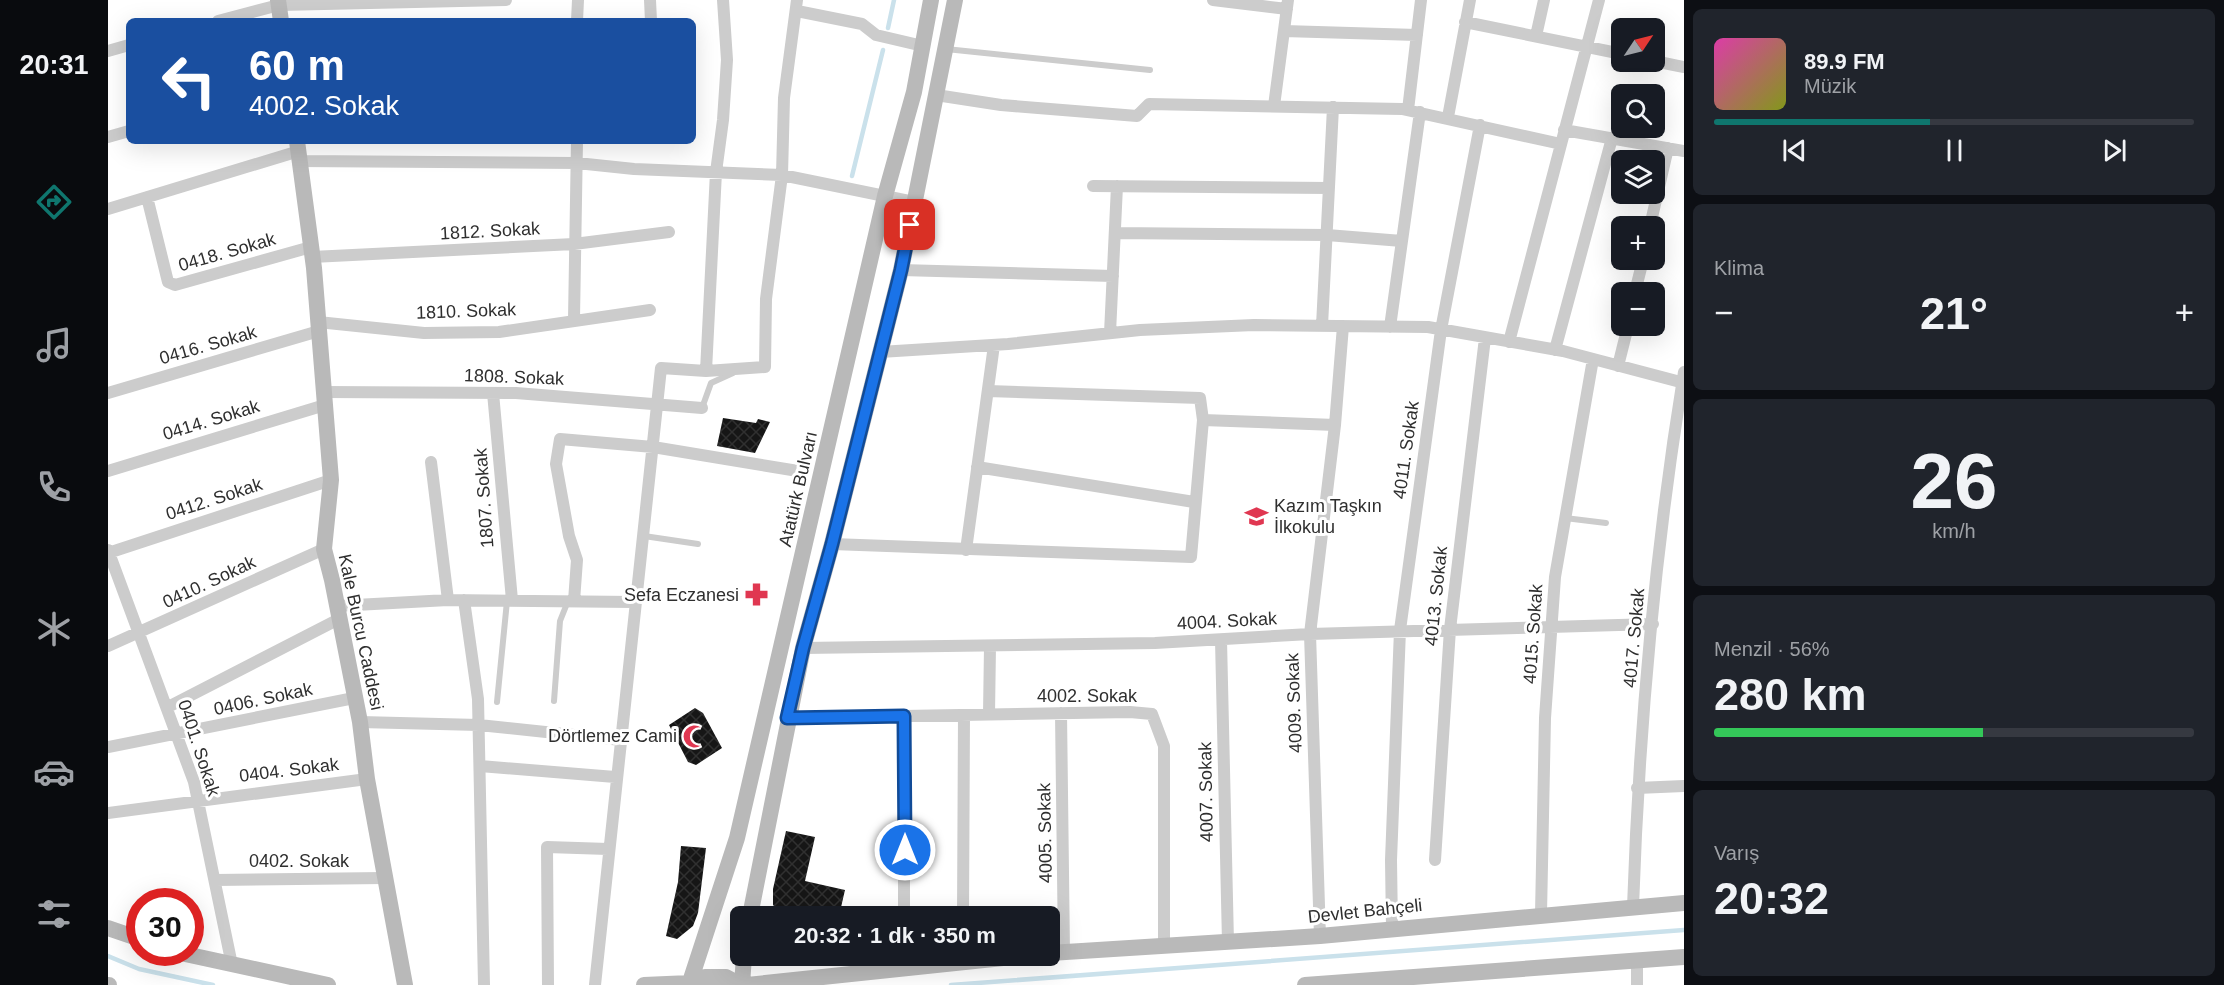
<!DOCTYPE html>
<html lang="tr">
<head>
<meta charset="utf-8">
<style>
	:root { --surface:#171b24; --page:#20242c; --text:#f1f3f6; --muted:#9ea1a6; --line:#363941; --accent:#0f766e }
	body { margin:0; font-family:Arial,sans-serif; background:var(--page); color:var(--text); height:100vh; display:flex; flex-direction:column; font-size:22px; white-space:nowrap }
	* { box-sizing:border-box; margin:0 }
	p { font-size:20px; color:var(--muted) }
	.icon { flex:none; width:33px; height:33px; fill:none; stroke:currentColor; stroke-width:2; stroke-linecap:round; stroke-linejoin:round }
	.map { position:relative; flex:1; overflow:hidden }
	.drawer { display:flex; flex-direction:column; gap:9px; padding:9px; background:#0d0f14; width:540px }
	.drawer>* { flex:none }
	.guide { position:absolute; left:18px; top:18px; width:570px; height:126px; border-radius:9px; box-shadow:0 6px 24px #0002; background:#1a4fa0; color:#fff; overflow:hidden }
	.needle { width:39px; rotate:55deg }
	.fabs { position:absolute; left:1503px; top:18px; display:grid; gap:12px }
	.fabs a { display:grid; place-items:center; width:54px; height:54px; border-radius:9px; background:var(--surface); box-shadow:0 6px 24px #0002; font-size:30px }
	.speed { position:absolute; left:18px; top:888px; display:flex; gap:12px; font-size:30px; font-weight:700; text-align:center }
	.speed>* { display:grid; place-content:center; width:78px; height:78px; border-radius:50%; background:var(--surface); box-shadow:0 6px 24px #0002; line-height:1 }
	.speed .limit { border:9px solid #d22; background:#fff; color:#111 }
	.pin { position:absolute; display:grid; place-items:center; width:51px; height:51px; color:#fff; margin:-26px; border-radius:12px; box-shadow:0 3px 9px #0006 }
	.me { position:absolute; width:66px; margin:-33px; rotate:0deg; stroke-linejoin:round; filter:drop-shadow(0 0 4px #0008) }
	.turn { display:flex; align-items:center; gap:21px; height:126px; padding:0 24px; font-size:27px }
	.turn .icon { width:78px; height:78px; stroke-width:2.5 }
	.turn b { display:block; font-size:42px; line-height:51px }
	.big { font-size:45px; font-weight:600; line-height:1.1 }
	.drawer .card { flex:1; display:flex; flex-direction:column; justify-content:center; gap:9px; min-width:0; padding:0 21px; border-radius:9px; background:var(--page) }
	.drawer .dial { align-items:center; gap:0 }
	.dial b { font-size:78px; line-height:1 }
	.song { display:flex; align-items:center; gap:18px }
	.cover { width:72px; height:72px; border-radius:9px; background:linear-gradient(135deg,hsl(320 70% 55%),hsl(70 70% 35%)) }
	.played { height:6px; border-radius:3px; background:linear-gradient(90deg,var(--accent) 45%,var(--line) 45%) }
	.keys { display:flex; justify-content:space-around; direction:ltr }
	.heat { display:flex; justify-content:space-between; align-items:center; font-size:33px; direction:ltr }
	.charge { height:9px; border-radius:4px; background:linear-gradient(90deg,#34c759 56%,var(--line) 0) }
	.trip { position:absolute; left:622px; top:906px; width:330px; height:60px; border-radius:9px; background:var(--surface); box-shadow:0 6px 24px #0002; font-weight:600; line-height:60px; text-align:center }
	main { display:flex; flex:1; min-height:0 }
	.dock { display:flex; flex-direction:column; width:108px; justify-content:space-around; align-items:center; background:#090b0e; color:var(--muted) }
	.dock .icon { width:42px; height:42px }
	.dock .selected { color:var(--accent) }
	.dock b { font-size:27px; color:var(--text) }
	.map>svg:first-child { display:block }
</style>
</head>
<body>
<main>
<nav class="dock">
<b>20:31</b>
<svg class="icon selected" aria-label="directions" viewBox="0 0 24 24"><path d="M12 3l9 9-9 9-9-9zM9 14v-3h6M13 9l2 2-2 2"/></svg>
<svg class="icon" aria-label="music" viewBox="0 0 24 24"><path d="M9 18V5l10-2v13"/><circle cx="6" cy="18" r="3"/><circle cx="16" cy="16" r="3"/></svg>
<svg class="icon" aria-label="phone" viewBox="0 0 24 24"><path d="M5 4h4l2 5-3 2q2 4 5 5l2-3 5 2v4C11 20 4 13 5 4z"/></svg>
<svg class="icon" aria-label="climate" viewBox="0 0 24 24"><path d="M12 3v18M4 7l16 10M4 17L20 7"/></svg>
<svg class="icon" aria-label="car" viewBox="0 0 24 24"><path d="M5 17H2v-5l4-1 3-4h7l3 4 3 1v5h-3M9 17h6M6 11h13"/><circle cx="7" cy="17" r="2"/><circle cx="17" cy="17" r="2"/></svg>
<svg class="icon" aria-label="filters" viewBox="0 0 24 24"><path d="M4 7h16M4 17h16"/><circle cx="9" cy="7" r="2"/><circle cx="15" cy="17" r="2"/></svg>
</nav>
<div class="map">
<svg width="1576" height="985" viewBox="0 0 1576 985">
	<defs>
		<pattern id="building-cross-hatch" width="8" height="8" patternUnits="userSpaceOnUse" patternTransform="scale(1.5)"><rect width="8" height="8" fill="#161616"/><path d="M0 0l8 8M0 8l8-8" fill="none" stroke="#303030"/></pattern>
	</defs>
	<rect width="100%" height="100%" fill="#fff"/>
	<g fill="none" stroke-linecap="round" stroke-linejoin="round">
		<path stroke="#cae1eb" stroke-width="4.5" d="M780,28l6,-28
			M744,176l31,-126
			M0,956l31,13 74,16
			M843,985l733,-55"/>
	</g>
	<path fill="url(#building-cross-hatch)" d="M615,418l33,5 2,-4 12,3 -15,31 -38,-7z
		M587,708l8,5 19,35 -26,17 -8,-3 -19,-37z
		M678,831l29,6 -10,44 40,9 -6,26h-56l-10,-11v-16z
		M573,846l25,2 -8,65 -5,13 -16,13 -11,-3 12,-54z"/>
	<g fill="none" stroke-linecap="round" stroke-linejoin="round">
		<path stroke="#ccc" stroke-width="6" d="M838,49l204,21
			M594,408l9,-25 22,-10
			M1457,518l41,5
			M536,536l54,8
			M446,701l6,-80 8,-20
			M389,702l10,-101"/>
		<path stroke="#ccc" stroke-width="12" d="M542,0l1,21
			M1105,0l74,9
			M689,11l65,13 14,11 47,11
			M110,21l61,-16 227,-5
			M469,21l1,-21
			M1357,22l157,32
			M1176,31l133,4
			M1428,36l8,-36
			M0,51l21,-6
			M1546,61l30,6
			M828,95l65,10 136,11 12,-12 253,5 159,35
			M1166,106l14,-106
			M1300,110l13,-110
			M1340,117l22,-117
			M1456,130l120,21
			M0,137l21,-6
			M192,161l277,2 57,6 148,6 132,27
			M985,186l236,2
			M39,197l21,85 7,3 136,-38
			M0,209l191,-58
			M1542,226l18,-78
			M1007,233l212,2 75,6
			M204,257l262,-13 95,-12
			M793,270l212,6
			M1527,292l8,-32
			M466,319l3,-178
			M210,322l106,11 75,-1 151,-22
			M1214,326l11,-219
			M1282,327l30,-215
			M1002,333l7,-147
			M1401,342l90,-342
			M1447,350l57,-212
			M772,352l128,-8 132,-14 114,-5 174,2 135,24 121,32
			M1510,366l10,-40
			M598,371l10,-199 7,-52 4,-60 -4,-60
			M216,392l192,1 186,15
			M0,393l211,-62
			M385,393l19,207
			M1095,420l132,5
			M323,462l17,138
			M869,467l217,35
			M0,471l217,-66
			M724,544l359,13 12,-137 -3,-22 -212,-7
			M0,550l86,232 38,183
			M858,550l28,-205
			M0,553l223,-73
			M356,600l14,99 6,286
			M466,601l3,-41 -8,-24 -13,-72 4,-25 93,8 151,25
			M229,606l111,-6 186,2
			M1113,640l7,302
			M0,646l216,-97
			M695,648l352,-5 155,-9 343,-10
			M60,707l171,-88
			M953,713l3,239
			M881,714l1,-68
			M679,718l343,-6 22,2 12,32v200
			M252,722l119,3 142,15
			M0,747l246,-49
			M372,766l135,11
			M1529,788l47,-2
			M0,813l259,-34
			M1327,860l15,-231 35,-291
			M107,880l169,-2
			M1525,907c6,-178 22,-358 51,-535
			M1433,914l4,-196 10,-141 38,-218
			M796,916v-200
			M855,916l1,-201
			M1284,928l-1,-68 9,-230 41,-300 39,-205
			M1212,936l-10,-302 25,-209 8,-99
			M1529,960v25
			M440,985l-1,-138 61,2
			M487,985l66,-617 45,3 59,-4 1,-68 16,-124 2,-77 13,-98"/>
		<path stroke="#b9b9b9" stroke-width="16" d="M170,0l3,21
			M189,141l17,127 17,212 -7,69 8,31 28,142 7,57 38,206
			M642,916l53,-268 29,-104 69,-274 54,-270
			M0,928l32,11
			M68,952l152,33
			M942,953l270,-17 364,-33
			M0,985h1
			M536,985l46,-2 15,-6h21l15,8
			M581,985l48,-147 148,-642 29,-104 17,-92
			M634,985l2,-29
			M639,985l275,-29
			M1197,985l379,-28"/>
	</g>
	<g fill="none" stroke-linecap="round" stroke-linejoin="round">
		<defs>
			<path id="route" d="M797,850l-1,-134 -117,2 16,-70 29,-104 69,-274 9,-45"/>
		</defs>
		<use href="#route" stroke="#114b97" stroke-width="15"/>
		<use href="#route" stroke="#1a73e8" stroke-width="10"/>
	</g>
	<defs>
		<symbol id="school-bare" viewBox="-9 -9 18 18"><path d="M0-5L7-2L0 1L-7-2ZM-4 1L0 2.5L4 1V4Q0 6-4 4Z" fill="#e03751" stroke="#fff" stroke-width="2.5" paint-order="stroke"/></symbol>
		<symbol id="pharmacy-bare" viewBox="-9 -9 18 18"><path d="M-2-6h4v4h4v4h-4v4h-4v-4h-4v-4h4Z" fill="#e03751" stroke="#fff" stroke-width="2.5" paint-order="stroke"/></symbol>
		<symbol id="mosque-bare" viewBox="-9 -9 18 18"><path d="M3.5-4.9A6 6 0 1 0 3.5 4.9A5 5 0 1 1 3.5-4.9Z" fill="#e03751" stroke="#fff" stroke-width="2.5" paint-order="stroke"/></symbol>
	</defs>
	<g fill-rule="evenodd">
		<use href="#school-bare" x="1132" y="500" width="33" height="33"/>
		<use href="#pharmacy-bare" x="632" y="578" width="33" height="33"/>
		<use href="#mosque-bare" x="570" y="720" width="33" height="33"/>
	</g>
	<g text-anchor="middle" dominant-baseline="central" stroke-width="6" stroke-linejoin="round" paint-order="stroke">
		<g font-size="18" fill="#2f2f2f" stroke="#fff">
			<text transform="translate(382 231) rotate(-3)">1812. Sokak</text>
			<text transform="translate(119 252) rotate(-16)">0418. Sokak</text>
			<text transform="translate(358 311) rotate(-2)">1810. Sokak</text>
			<text transform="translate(100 345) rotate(-16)">0416. Sokak</text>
			<text transform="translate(406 377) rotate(2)">1808. Sokak</text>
			<text transform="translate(103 420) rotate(-17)">0414. Sokak</text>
			<text transform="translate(1298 450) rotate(-82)">4011. Sokak</text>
			<text transform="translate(690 489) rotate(-77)">Atatürk Bulvarı</text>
			<text transform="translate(376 498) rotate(-94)">1807. Sokak</text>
			<text transform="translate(106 499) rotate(-18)">0412. Sokak</text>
			<text transform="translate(101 582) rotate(-25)">0410. Sokak</text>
			<text transform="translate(1328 596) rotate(-84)">4013. Sokak</text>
			<text transform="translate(1119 621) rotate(-3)">4004. Sokak</text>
			<text transform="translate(253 632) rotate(78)">Kale Burcu Caddesi</text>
			<text transform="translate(1425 634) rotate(-86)">4015. Sokak</text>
			<text transform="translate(1526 638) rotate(-85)">4017. Sokak</text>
			<text x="979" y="696">4002. Sokak</text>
			<text transform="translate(155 699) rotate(-12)">0406. Sokak</text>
			<text transform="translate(1186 703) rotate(-92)">4009. Sokak</text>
			<text transform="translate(91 748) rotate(72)">0401. Sokak</text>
			<text transform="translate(181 770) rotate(-7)">0404. Sokak</text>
			<text transform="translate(1098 792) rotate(-91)">4007. Sokak</text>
			<text transform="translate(937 833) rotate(-91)">4005. Sokak</text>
			<text x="191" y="861">0402. Sokak</text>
			<text transform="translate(1257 911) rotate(-6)">Devlet Bahçeli</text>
		</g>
		<g font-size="18" fill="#2f2f2f" stroke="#fff" text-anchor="end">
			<text x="1166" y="506" text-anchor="start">Kazım Taşkın<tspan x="1166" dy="21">İlkokulu</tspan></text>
			<text x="631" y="595">Sefa Eczanesi</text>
			<text x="569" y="736">Dörtlemez Cami</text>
		</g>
	</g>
</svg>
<div class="fabs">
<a><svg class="needle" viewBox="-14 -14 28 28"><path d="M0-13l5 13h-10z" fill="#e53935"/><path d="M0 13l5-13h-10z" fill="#9ea1a6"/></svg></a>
<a><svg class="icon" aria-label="search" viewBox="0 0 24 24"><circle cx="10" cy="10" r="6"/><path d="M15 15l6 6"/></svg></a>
<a><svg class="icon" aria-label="layers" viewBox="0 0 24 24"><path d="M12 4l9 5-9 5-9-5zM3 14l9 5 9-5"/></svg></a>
<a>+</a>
<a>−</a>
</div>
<div class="speed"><div class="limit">30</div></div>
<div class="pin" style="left:802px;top:225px;background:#d93025"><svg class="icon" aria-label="arrive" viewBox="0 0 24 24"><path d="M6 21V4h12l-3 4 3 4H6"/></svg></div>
<svg class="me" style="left:797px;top:850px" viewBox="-20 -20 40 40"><circle r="17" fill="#1a73e8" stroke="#fff" stroke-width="3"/><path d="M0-11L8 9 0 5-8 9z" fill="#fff"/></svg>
<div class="trip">20:32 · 1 dk · 350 m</div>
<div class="guide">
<div class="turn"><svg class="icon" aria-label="left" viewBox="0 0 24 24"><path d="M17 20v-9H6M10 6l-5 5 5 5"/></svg><div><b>60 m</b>4002. Sokak</div></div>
</div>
</div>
<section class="drawer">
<div class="card">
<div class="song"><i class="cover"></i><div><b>89.9 FM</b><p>Müzik</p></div></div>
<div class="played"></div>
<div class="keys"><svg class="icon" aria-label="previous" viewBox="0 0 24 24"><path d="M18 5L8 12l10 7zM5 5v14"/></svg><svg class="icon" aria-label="pause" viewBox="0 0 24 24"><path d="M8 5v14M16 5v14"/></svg><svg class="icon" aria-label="next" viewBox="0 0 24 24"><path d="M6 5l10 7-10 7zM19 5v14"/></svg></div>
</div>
<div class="card"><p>Klima</p>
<div class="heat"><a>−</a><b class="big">21°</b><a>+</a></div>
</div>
<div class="card dial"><b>26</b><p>km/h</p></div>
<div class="card"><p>Menzil · 56%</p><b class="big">280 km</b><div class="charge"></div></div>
<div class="card"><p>Varış</p><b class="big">20:32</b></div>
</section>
</main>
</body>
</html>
